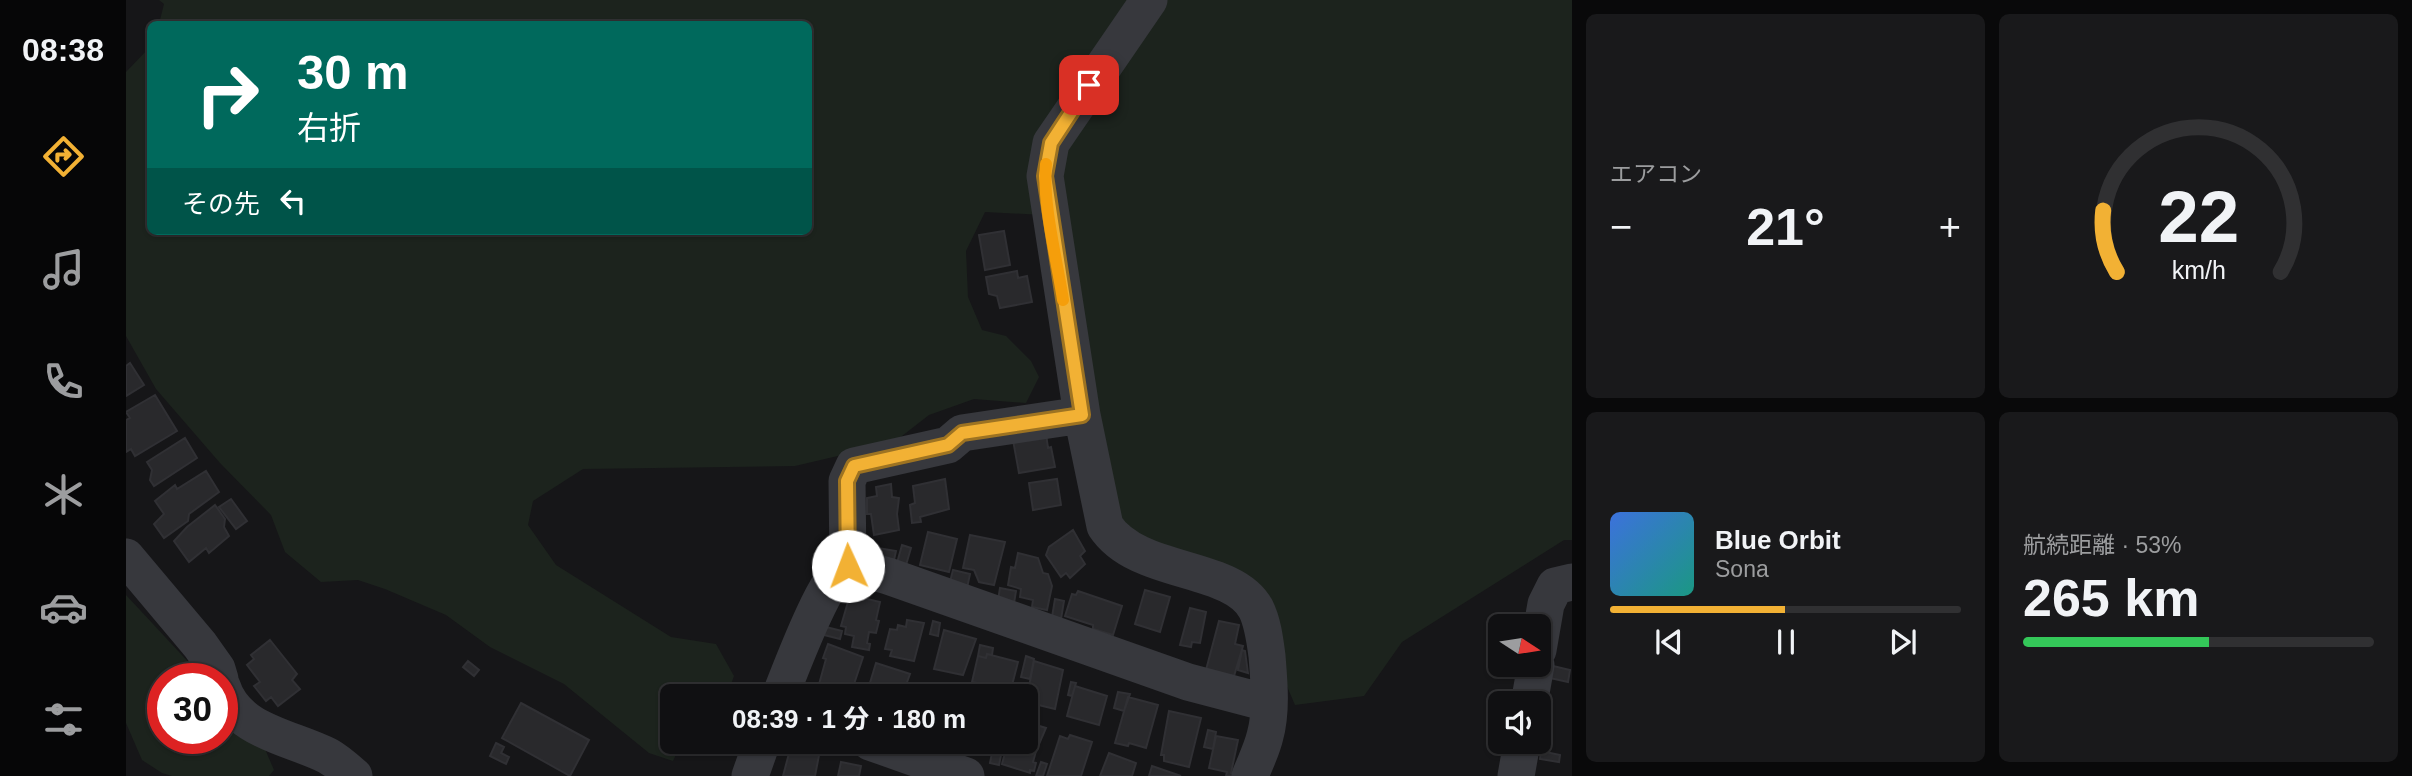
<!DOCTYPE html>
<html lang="ja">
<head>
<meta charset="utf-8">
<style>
	:root { --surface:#101012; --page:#19191b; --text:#f1f3f6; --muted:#9c9d9f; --line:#303032; --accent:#f2b134 }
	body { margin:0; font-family:Arial,"Noto Sans JP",sans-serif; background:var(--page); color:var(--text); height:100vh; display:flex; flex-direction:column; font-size:26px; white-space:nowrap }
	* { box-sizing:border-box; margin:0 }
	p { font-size:23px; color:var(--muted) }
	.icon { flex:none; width:38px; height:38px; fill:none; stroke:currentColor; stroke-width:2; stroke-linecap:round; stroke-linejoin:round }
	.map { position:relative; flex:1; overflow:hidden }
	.details { display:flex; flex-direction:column; gap:14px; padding:14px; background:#09090a; width:840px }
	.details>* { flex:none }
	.guide { position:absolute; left:21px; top:21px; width:665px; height:214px; border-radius:10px; box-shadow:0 2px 5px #0004,0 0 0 2px var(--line); background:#00695c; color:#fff; overflow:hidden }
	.needle { width:46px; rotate:102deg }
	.tools { position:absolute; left:1362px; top:614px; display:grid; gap:14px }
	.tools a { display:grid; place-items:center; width:63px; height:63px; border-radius:10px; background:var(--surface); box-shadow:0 2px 5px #0004,0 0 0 2px var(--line); font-size:35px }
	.speed { position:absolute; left:21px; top:663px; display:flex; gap:14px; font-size:35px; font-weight:700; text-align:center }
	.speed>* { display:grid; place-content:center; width:91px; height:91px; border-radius:50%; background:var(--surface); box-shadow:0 2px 5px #0004,0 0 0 2px var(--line); line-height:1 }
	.speed .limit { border:10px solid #d22; background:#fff; color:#111 }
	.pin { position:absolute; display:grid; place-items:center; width:60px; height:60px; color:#fff; margin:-30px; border-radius:14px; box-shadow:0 4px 10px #0006 }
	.me { position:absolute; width:77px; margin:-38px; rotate:358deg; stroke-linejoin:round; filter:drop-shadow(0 0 5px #0008) }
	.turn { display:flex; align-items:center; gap:24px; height:147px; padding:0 35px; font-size:32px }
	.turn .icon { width:91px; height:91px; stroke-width:2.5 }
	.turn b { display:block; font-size:49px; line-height:60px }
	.then { display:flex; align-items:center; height:66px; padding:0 35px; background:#0003; gap:14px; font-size:26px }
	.big { font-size:52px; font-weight:700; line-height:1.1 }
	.details .card { flex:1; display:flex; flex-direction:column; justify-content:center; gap:10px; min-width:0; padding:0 24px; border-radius:10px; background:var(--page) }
	.details .dial { align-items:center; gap:0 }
	.dial svg { height:182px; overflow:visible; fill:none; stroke:var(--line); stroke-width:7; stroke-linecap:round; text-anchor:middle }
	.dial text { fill:var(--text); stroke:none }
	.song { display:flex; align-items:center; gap:21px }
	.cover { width:84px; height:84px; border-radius:10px; background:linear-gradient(135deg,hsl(220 70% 55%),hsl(170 70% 35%)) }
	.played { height:7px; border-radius:4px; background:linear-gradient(90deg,var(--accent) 50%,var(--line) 50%) }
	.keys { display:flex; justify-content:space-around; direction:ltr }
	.heat { display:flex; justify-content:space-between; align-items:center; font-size:38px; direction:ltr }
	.charge { height:10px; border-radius:5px; background:linear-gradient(90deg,#34c759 53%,var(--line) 0) }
	.details .tiles { flex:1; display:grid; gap:14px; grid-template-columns:repeat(2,1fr) }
	.trip { position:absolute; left:534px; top:684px; width:378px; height:70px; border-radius:10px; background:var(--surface); box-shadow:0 2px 5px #0004,0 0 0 2px var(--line); font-weight:700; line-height:70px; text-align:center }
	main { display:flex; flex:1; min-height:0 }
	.tab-bar { display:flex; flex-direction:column; width:126px; justify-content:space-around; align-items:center; background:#060607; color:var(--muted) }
	.tab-bar .icon { width:49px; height:49px }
	.tab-bar .current { color:var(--accent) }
	.tab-bar b { font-size:32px; color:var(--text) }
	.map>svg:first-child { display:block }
</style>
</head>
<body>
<main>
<nav class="tab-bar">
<b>08:38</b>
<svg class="icon current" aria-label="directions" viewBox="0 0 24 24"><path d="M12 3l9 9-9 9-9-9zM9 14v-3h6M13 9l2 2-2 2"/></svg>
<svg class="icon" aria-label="music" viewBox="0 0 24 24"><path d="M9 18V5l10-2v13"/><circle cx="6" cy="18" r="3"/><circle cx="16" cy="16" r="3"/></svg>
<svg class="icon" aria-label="phone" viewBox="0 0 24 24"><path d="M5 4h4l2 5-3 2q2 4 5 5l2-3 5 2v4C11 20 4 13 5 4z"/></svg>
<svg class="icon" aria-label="climate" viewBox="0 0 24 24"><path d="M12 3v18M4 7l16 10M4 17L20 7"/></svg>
<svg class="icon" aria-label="car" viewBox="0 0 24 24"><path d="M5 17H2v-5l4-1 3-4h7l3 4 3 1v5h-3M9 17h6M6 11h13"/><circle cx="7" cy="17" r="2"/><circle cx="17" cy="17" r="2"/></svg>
<svg class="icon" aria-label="filters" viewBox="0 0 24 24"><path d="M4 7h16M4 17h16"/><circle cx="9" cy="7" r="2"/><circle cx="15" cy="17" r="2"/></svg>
</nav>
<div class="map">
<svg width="1446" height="776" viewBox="0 0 1446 776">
	<rect width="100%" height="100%" fill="#161618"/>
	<path fill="#1c231d" d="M33,0h1413v540h-8l-162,102 -38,54 -69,9 -44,-103 -146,-76 -61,-311 -59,-3 -19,39 2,46 14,33 24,6 25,25 8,16 -13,26 -52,-4 -45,16 -36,28 -98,23 -212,3 -50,32 -5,24 28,40 115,72 45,7 18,32 -7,20h-55v46h13l-5,4 -7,15 -24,-8 -85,-69 -74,-37 -44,-32 -61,-26 -27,-9 -37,2 -36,-30 -14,-37 -51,-52 -64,-74 -30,-53v-264l24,-25v184h658v-207h-649l5,-20z
		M0,595l67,72 3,12h-33v59h59v-14l16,12 27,13 9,21 -5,6h-97l-10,-3 -20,-13 -16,-37z"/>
	<path fill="#29292c" stroke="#303034" stroke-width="2" d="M878,231l6,34 -25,5 -6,-35z
		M891,271l1,7 9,-2 5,26 -32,6 -3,-12 -8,-2 -3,-17z
		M4,363l14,22 -18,11v-30z
		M29,395l22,36 -42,25 -4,-7 -5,3v-32l4,-2 -4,-6z
		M920,434l2,14 3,-1 4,20 -36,6 -6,-33z
		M59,438l12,20 -43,28 -4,-6 2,-10 -5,-8z
		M80,471l13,21 -30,22 -1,7 -24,17 -10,-14 10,-10 -9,-13 20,-16 2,4z
		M819,479l4,30 -29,8 1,5 -9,1 -2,-18 5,-2 -2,-17z
		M931,479l4,26 -28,5 -4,-27z
		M765,484l1,13 7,1 -2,16 2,16 -25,5 -3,-21h-4v-16l10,-2 -1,-9z
		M105,499l16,22 -11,8 -17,-22z
		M89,505l10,14 -1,8 5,9 -20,17 -3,-5 -17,14 -15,-21 13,-14z
		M947,530l12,21 -5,5 5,8 -15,14 -4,-5 -5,4 -15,-22 3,-8z
		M802,532l29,7 -8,33 -29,-7z
		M844,535l35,7 -11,43 -15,-3 -5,-12 -11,-2z
		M776,545l9,3 -5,17 -9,-2z
		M752,548l18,3 -2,9 -18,-3z
		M892,553l20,5 5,15 5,1 4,12 -5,24 -15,-3 1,-7 -13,-3 1,-8 -13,-4 3,-18 4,1z
		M827,570l17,4 -3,14 -17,-6z
		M874,588l16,3 -2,12 -16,-3z
		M1019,590l25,7 -10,35 -25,-8z
		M952,591l44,15 -9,29 -20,-6v-4l-28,-9 7,-22 4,1z
		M724,595l30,7 -4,18 3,1 -3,12 -7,-1 -2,11 3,1 -1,6 -17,-3 2,-11 -9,-2 1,-7 -5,-1z
		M929,599l9,2 -3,18 -9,-2z
		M1064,608l16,4 -6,31 -8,-1 -1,5 -11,-2z
		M781,620l17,3 -10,38 -24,-5 2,-6 -7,-1 5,-20 7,1 1,-5 8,2z
		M807,621l7,2 -2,13 -8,-2z
		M1093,621l20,4 -4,19 8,2 -9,30 -28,-6z
		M700,627l16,4 -2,8 -16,-4z
		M818,630l32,9 -13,36 -29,-6z
		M144,640l27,34 -5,6 8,9 -22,17 -7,-9 -5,4 -12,-15 6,-4 -13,-17 7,-6 -3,-4z
		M702,644l35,13 -13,39 -32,-8 8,-29 -3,-1z
		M854,645l13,3 -1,7 -5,-1 -1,4 -8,-2z
		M1116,650l3,1 3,22 -10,-3z
		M861,654l31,8 -7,27 -39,-7 6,-26 8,2z
		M900,656l8,3 -4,20 -9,-2z
		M342,661l11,9 -5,6 -11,-9z
		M908,661l29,9 -8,39 -29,-7z
		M750,663l34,11 -8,22h-36z
		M1427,666l17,4 -2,12 -18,-4z
		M945,682l5,1 -4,13 -4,-1z
		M802,684l31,7 -1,5h-36l2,-7h3z
		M949,686l32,10 -8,29 -32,-9z
		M992,692l12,2 -6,17 -10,-3z
		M1002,697l30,8 -12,43 -17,-5 -1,3 -13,-3z
		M395,703l68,37 -19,36 -68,-38z
		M1043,711l32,7 -12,49 -25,-6v-6h-3z
		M900,722l20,6 -10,23 -3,11 3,1 -2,8 -4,-1v3l-28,-9 6,-22h18z
		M1082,730l8,2 -3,17 -9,-2z
		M944,735l22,7 -11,34h-34l13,-40 8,3z
		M1090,736l22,4 -7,33 4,1v2h-9l1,-4 -18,-4z
		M666,742l28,8 -5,26h-32z
		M370,743l8,4 -3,6 8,4 -3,7 -16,-8z
		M868,743l9,2 -4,20 -9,-2z
		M1415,751l19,4 -1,7 -19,-3z
		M983,753l27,10 -4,13h-32z
		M715,762l20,4 -2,10h-21z
		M915,762l6,2 -4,12h-7z
		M1026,766l29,10h-32z"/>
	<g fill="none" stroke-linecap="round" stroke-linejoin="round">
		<path stroke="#37383d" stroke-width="37" d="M1023,0l-98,143 -6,33 37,239 23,111c33,50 127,38 151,83 7,14 9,32 11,47 2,25 5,55 -2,80 -3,13 -10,27 -15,40
			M0,557l74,88 17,24 3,10
			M722,566l-1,-85 7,-15 94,-21 14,-12 120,-18
			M1412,650l8,-46 9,-18 17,-4
			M96,686c14,46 69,51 106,70 9,5 18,13 26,20
			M654,696c9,-22 46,-123 65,-128 11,-3 31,5 43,8l300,106 80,21
			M1403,704l7,-39
			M744,742l96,34
			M624,776l12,-34
			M1390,776l6,-34"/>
	</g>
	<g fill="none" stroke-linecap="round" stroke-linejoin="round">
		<defs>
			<path id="route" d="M722,566l-1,-85 7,-15 94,-21 14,-12 120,-18 -37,-239 6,-33 38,-58"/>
		</defs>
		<use href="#route" stroke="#9d7322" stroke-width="18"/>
		<use href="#route" stroke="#f2b134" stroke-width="12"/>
		<path stroke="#f59e0b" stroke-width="12" d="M920,164c-4,39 11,96 17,136"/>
	</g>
</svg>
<div class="tools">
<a><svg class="needle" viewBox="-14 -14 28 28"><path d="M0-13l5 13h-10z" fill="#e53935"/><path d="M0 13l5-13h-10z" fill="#9c9d9f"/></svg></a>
<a><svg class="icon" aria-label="sound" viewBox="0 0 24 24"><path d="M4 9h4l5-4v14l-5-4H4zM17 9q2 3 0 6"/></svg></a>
</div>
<div class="speed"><div class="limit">30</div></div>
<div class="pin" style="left:963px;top:85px;background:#d93025"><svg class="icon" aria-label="arrive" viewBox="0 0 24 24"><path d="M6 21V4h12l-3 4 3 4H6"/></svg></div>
<svg class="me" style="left:722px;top:566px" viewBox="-20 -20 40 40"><circle r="19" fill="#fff"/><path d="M0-13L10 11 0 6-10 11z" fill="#f2b134"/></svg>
<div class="trip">08:39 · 1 分 · 180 m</div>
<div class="guide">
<div class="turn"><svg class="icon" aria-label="right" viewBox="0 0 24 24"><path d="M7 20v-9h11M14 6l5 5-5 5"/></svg><div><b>30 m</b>右折</div></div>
<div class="then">その先<svg class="icon" aria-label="left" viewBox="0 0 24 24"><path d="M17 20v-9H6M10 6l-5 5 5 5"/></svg></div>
</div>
</div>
<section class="details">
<div class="tiles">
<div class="card"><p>エアコン</p>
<div class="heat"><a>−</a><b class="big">21°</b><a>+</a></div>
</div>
<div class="card dial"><svg viewBox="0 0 100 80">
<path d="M14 69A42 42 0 1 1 86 69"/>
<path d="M14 69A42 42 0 0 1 8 42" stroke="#f2b134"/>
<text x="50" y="56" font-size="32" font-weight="700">22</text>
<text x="50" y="72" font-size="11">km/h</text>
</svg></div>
<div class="card">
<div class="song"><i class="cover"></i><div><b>Blue Orbit</b><p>Sona</p></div></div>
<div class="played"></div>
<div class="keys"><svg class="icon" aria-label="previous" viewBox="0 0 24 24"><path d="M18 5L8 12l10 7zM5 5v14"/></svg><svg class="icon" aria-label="pause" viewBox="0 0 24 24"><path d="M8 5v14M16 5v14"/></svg><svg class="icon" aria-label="next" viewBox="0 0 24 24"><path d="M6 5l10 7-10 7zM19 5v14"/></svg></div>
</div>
<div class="card"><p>航続距離 · 53%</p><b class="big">265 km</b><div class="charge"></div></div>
</div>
</section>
</main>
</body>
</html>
